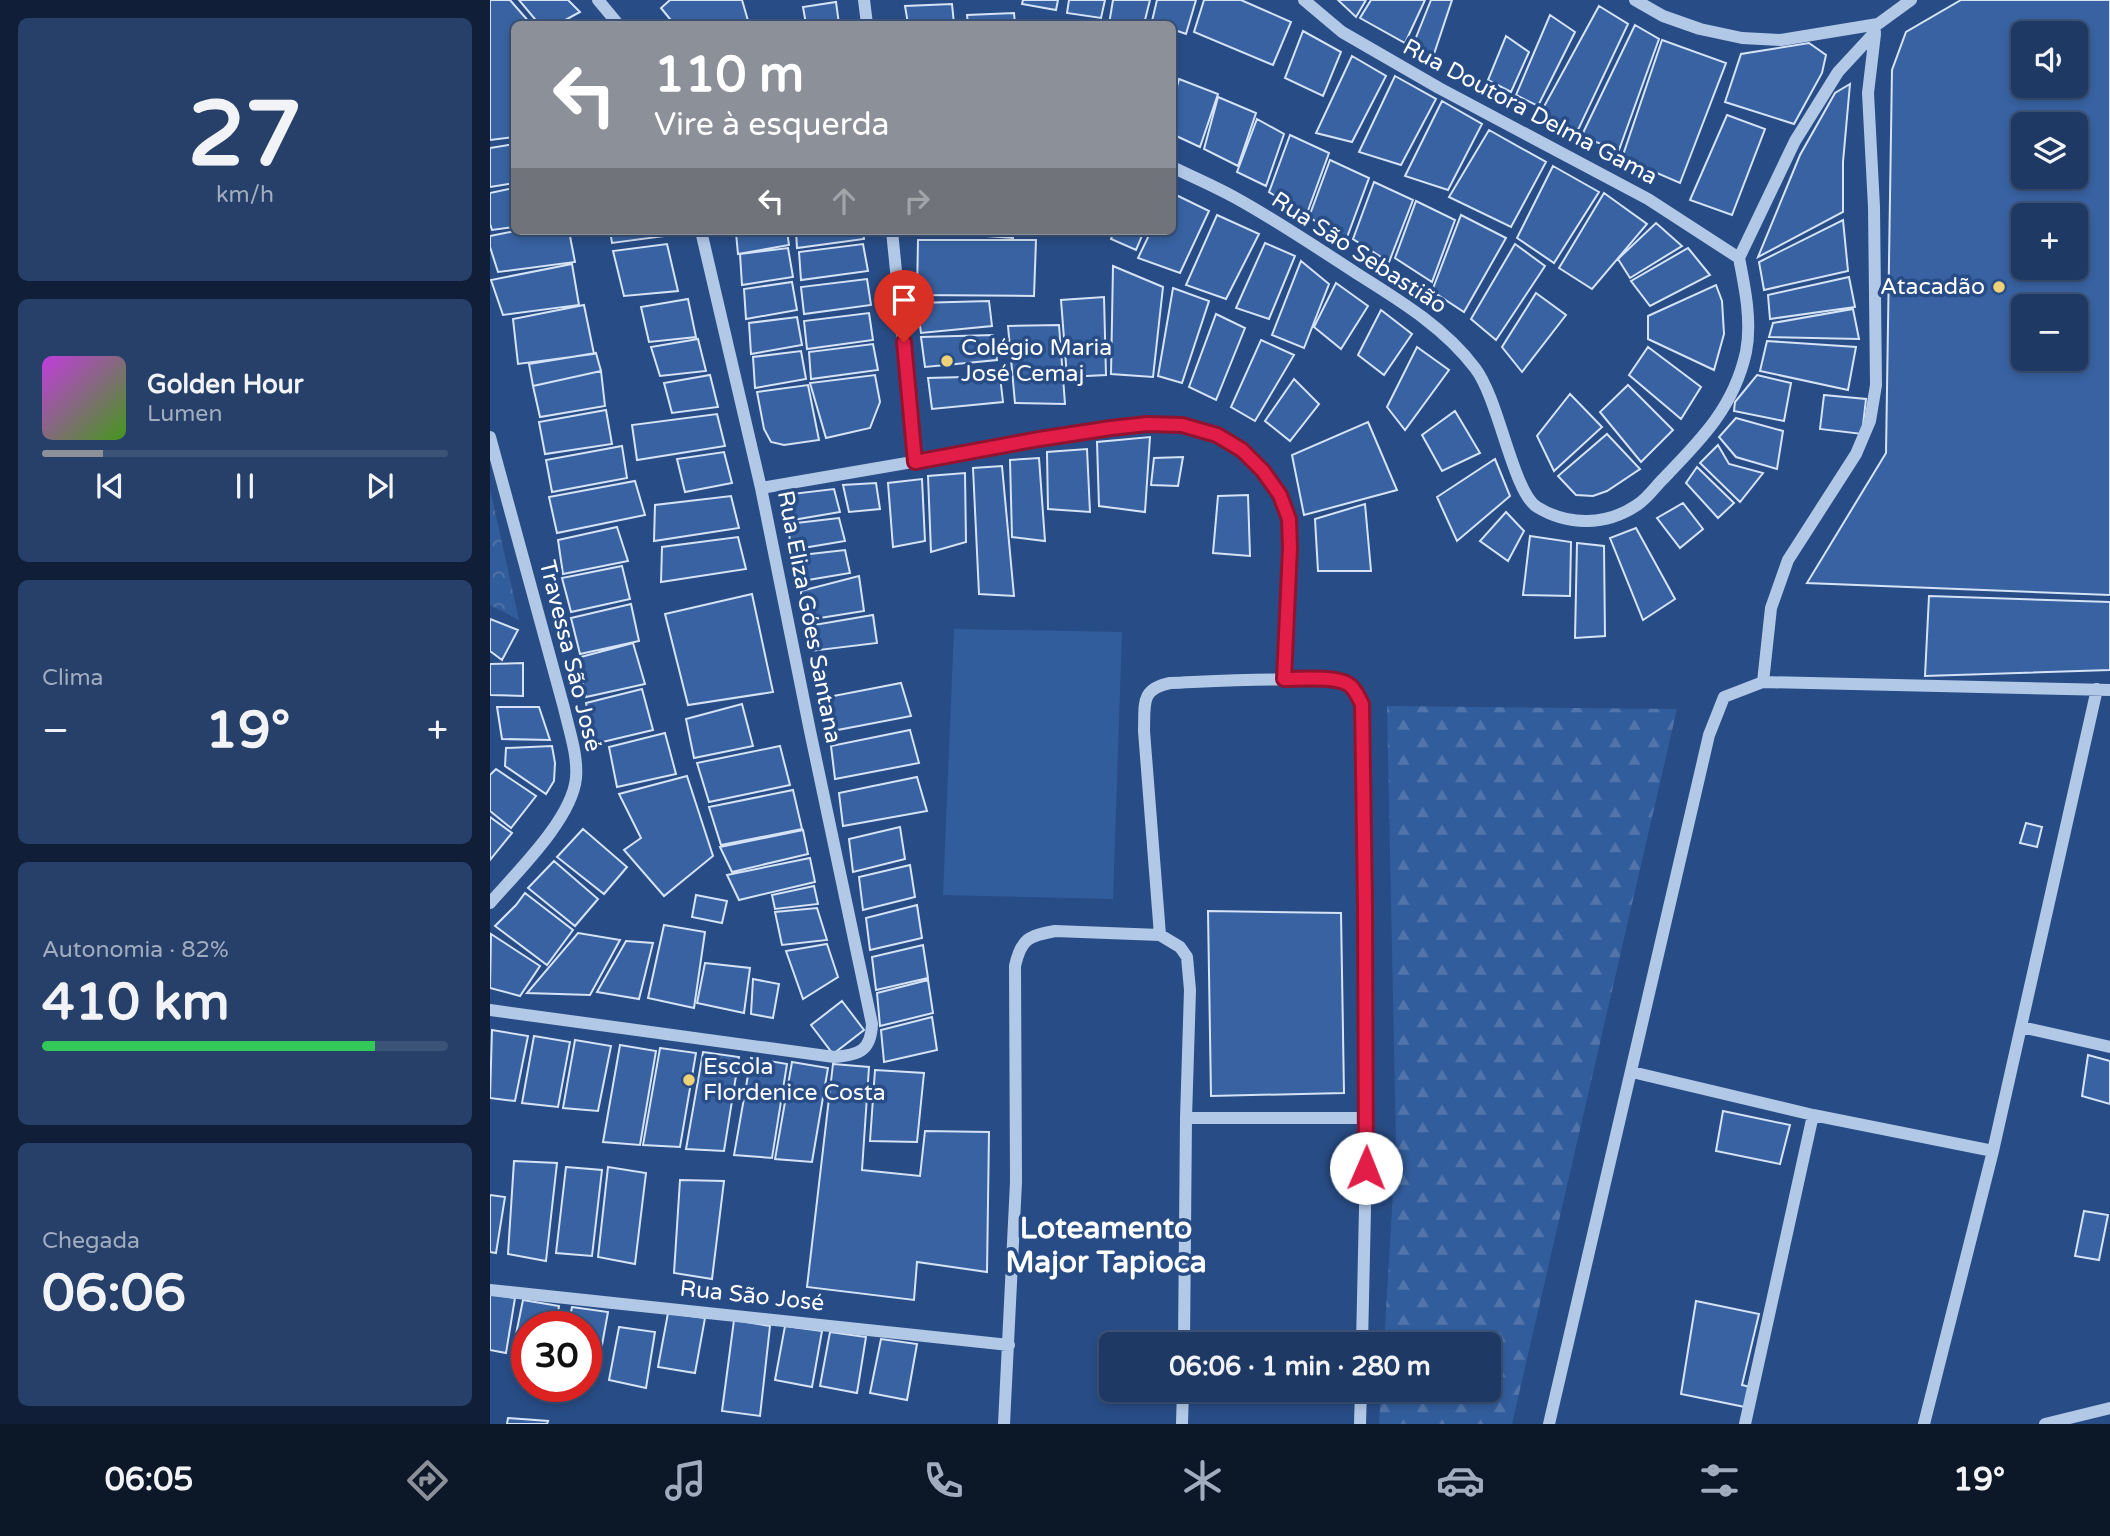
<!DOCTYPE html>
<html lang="pt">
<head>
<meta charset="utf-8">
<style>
	:root { --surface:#1e3964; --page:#26406a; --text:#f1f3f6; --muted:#a1acbf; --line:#3c5378; --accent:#8c9099 }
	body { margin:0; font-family:"Varela Round",sans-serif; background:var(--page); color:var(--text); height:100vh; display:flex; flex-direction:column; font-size:26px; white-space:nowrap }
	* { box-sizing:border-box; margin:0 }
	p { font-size:23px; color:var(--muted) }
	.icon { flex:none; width:38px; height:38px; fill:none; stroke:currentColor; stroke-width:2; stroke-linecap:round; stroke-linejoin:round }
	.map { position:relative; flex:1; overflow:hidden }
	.details { display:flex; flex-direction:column; gap:18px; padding:18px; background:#101f37; width:490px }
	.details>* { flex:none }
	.top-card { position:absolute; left:21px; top:21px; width:665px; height:214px; border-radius:10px; box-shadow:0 4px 10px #0003,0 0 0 2px var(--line); background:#8c9099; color:#fff; overflow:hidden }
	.tools { position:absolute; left:1521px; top:21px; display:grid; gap:14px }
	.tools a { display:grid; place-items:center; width:77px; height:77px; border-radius:10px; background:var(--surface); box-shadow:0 4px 10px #0003,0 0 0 2px var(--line); font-size:35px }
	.speed { position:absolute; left:21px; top:1311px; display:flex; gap:14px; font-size:35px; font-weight:700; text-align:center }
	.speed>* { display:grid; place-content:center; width:91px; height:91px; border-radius:50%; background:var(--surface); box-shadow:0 4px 10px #0003,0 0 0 2px var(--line); line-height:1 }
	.speed .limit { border:10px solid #d22; background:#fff; color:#111 }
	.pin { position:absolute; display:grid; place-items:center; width:60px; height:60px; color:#fff; margin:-72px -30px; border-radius:50% 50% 50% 0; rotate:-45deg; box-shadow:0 0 7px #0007 }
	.pin .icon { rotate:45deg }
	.me { position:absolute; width:77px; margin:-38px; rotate:1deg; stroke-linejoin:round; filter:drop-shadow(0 0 5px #0008) }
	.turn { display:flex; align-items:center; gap:24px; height:147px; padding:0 28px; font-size:32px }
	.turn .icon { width:91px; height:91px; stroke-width:2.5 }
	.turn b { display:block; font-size:49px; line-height:60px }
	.lanes { display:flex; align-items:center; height:66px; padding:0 28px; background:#0003; justify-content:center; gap:35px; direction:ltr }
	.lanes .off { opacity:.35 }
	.big { font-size:52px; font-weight:800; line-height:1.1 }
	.details .card { flex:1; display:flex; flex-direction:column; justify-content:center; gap:10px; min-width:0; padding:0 24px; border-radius:10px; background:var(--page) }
	.details .dial { align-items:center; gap:0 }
	.dial b { font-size:91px; line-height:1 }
	.song { display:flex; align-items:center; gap:21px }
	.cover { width:84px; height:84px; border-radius:10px; background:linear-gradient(135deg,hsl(290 70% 55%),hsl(100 70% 35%)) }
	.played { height:7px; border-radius:4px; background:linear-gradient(90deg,var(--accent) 15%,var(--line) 15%) }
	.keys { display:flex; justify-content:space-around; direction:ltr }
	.heat { display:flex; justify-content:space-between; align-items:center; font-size:38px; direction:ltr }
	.charge { height:10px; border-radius:5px; background:linear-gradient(90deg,#34c759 82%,var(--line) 0) }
	.trip { position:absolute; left:609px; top:1332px; width:402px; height:70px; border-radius:10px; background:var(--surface); box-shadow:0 4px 10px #0003,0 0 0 2px var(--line); font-weight:800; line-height:70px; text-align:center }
	.tab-bar { display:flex; height:112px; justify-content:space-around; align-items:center; background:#0c1728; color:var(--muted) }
	.tab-bar .icon { width:49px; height:49px }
	.tab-bar .current { color:var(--accent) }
	.tab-bar b { font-size:32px; color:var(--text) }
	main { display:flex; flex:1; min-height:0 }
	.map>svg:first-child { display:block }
</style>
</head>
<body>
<main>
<section class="details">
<div class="card dial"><b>27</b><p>km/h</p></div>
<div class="card">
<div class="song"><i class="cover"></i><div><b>Golden Hour</b><p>Lumen</p></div></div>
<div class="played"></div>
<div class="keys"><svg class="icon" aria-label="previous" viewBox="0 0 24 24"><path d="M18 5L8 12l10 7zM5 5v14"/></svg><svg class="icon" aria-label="pause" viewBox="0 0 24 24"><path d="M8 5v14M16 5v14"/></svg><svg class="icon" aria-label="next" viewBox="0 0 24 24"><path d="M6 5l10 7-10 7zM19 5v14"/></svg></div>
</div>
<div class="card"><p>Clima</p>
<div class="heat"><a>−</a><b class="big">19°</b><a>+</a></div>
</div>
<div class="card"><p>Autonomia · 82%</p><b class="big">410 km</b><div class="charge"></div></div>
<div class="card"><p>Chegada</p><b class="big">06:06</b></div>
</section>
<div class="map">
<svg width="1620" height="1424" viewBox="0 0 1620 1424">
	<defs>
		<pattern id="forest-firs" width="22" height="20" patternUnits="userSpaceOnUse" patternTransform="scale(1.75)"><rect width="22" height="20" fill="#325d9c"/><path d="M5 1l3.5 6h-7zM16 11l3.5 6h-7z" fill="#5175ab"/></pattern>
		<pattern id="park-crowns" width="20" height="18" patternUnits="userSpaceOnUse" patternTransform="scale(1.75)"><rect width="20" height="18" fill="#325d9c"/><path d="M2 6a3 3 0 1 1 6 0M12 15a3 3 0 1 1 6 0" fill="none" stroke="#5175ab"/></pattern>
	</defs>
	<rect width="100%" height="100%" fill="#284c85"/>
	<path fill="#325d9c" d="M464,629l168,3 -9,267 -170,-4z"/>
	<path fill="url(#forest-firs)" d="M897,706l290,3 -165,715h-133l2,-34h108v-46h-105l12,-202z"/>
	<path fill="url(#park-crowns)" d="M0,489l29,131 -29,-15z"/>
	<path fill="#3862a1" stroke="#d5e3f6" stroke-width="2" fill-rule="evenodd" d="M0,0h20l21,24h-17v113l-24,3z
		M29,0h49l12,12 -22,12h-19z
		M180,0h72l7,24h-75l-13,-16z
		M533,0h35l-2,10 -34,-6z
		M579,0h36l-4,18 -34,-5z
		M623,0h37l-6,24h-35z
		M667,0h39l-10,34 -14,-5v-5h-11l-9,-3z
		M714,0h37l50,22 -18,43 -79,-33z
		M848,0h28l-10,17z
		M881,0h54l-20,43 -45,-25z
		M941,0h21l-19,57 -22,-7z
		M1471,0h149v595l-303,-12 79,-130 6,-383 14,-38zM1533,33h53v53h-53zM1533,124h53v53h-53zM1533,215h53v53h-53zM1533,306h53v53h-53z
		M346,2l3,22h-33l-3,-17z
		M462,4l2,20h-46l-3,-18z
		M1109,6l29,18 -50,106 -37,-18z
		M524,13l1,11h-47l-1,-9z
		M1060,15l25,17 -37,74 -22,-11z
		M1145,25l24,14 -40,111 -38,-13z
		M813,31l38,21 -18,44 -38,-18z
		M1016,36l23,16 -18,40 -23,-12z
		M1172,40l64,23 -46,120 -58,-25z
		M1319,43l17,12 -4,18 -28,51 -69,-22 16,-48z
		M862,56l34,20 -34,66 -36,-9z
		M905,76l41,23 -35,66 -42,-13z
		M689,79l39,15 -18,53 -28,-13v-29z
		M1360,84l-7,78v50l-85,45 42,-102 35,-62z
		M728,97l38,16 -18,53 -34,-17z
		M952,101l40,23 -34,66 -43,-14z
		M1237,115l38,14 -33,86 -42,-15z
		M767,119l27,15 -18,52 -29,-14z
		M999,130l57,32 -35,65 -62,-30z
		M800,135l39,18 -23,63 -37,-24z
		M24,144v39l-24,4v-39z
		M840,160l39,18 -23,62 -37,-23z
		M1063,166l46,26 -45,71 -37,-25z
		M884,182l39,18 -24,62 -36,-23z
		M24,188v39l-22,3 -2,-6v-31z
		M682,193l37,18 -29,62 -42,-15 13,-27h21z
		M1114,193l43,31 -55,65 -33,-21z
		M926,201l39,19 -23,62 -37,-24z
		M727,215l42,19 -33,65 -40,-14z
		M971,215l45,23 -42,74 -32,-21z
		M1353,220l5,51 -84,19 -5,-28z
		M1166,223l26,23 -52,32 -12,-19z
		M25,231h54l6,31 -77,10 -8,-25v-11z
		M120,231h54l1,5 -53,7z
		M259,231h38l2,14 -51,9 -2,-21z
		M306,231h67l1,8 -67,9z
		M426,231h97v7z
		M624,231h30l-8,19 -25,-11z
		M428,240h118l-2,56 -117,-1z
		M775,243l30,13 -26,63 -33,-11z
		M177,244l11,47 -54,5 -11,-45z
		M373,244l5,27 -67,9 -2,-28z
		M1025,244l30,22 -49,74 -25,-21z
		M298,248l5,29 -51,8 -2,-31z
		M1198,248l22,27 -60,31 -19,-25z
		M811,261l28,23 -25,64 -32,-13z
		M82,264l7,41 -76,10 -12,-35z
		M623,266l50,21 -10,90 -42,-3z
		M1359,277l6,30 -85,12 -2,-24z
		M377,279l4,26 -67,9 -3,-27z
		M302,282l5,28 -51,9 -2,-30z
		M846,283l32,23 -27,43 -27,-22z
		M1226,285l6,16 2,33 -10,36 -66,-31v-23z
		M683,288l36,13 -27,82 -24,-7z
		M1046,293l30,22 -44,57 -20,-25z
		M614,297l2,78 -39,2 -6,-77z
		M198,299l8,38 -47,5 -8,-35z
		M499,301l3,25 -71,7 -4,-30z
		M94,305l10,49 -76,10 -5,-45z
		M1363,309l6,30 -90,-2 4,-14z
		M891,310l31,24 -28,41 -26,-20z
		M379,313l4,27 -66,9 -3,-28z
		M726,314l29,14 -29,72 -27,-13z
		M307,317l5,28 -51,9 -2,-31z
		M569,325l6,79 -50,-1 -7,-77z
		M503,335l4,25 -72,7 -4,-30z
		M208,339l8,32 -46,5 -9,-29z
		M771,340l33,15 -39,66 -24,-14z
		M1277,341l89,6 -8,43 -88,-19z
		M383,344l5,26 -67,9 -2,-27z
		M927,347l32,23 -44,60 -18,-23z
		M1158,347l53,40 -20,32 -52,-44z
		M311,351l5,28 -51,9 -2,-31z
		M106,353l5,18 -68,15 -4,-22z
		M111,371l4,35 -65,11 -7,-31z
		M220,375l8,32 -46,6 -8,-30z
		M385,375l5,27 -10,26 -44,10 -16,-55z
		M1267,375l34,8 -7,38 -50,-10 1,-9z
		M510,376l3,26 -71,7 -4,-31z
		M804,379l25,25 -29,37 -25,-20z
		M318,385l11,55 -35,5 -13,-3 -7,-13 -7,-37z
		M1138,385l45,45 -32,32 -41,-50z
		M1080,394l32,33 -48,44 -17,-35z
		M1334,395l42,4 -4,35 -42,-5z
		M116,410l6,34 -67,10 -6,-32z
		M965,411l25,42 -38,18 -20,-36z
		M227,414l8,32 -88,14 -5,-35z
		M1246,418l47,13 -6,38 -41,-12 -17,-20z
		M878,422l29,68 -93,25 -12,-60z
		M1117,434l33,35 -33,22 -14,5 -17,-1 -18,-19z
		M660,437l-5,75 -46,-6 -2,-64z
		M1228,445l11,19 34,9 -23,29 -40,-39z
		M132,446l5,32 -75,14 -6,-32z
		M597,449l3,63 -42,-3 -1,-57z
		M234,452l8,31 -47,9 -8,-33z
		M693,457l-5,29 -27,-1 3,-27z
		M549,458l6,83 -33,-4 -2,-77z
		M1005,459l15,37 -53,45 -20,-44z
		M512,466l12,130 -35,-2 -6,-126z
		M1207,467l37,36 -16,15 -32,-35z
		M475,473l1,69 -35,10 -3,-76z
		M432,479l3,62 -32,6 -5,-64z
		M145,481l10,34 -88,18 -8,-36z
		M386,483l4,26 -31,3 -6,-27z
		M344,489l6,23 -53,9 -4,-26z
		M758,495l2,61 -37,-3 5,-57z
		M241,496l8,32 -85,13 1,-36z
		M1193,503l20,26 -23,19 -23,-30z
		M875,504l6,67h-53l-3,-52z
		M1016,512l18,19 -16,30 -28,-20z
		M349,518l6,23 -54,9 -3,-26z
		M127,527l11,34 -65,13 -5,-34z
		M1146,528l39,71 -32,21 -33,-82z
		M1040,536l41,6 -1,54 -47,-1z
		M248,537l8,32 -85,13 1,-35z
		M1087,543l27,3 1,90 -30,2z
		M355,550l5,23 -54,9 -3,-26z
		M132,566l8,33 -59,13 -9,-34z
		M369,576l5,35 -63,10v-30z
		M262,594l21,98 -85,13 -23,-91z
		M1439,596l181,6v68l-185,6z
		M141,604l8,37 -59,13 -9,-36z
		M383,615l4,28 -66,8 -3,-25z
		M0,619l28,11 -16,30 -12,-9z
		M143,643l12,41 -59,13 -9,-39z
		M33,663v33l-33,-1v-31z
		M411,683l10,33 -84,16 -4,-34z
		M152,689l11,41 -59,14 -8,-41z
		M252,704l11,42 -59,12 -8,-39z
		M7,707h42l11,33 -48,-1z
		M420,730l9,33 -84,16 -4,-33z
		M175,733l11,41 -59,13 -8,-40z
		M62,746l3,17 -1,18 -8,13 -41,-28 1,-18z
		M290,746l10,39 -81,17 -12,-39z
		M6,769l40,27 -25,32 -21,-17v-36z
		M197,776l26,80 -49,40 -40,-46 17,-12 -22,-44z
		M427,777l10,34 -84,15 -4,-33z
		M303,790l9,39 -81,16 -12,-38z
		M0,817l22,16 -22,27z
		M1536,823l16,4 -5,20 -17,-4z
		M410,827l5,32 -52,13 -4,-33z
		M93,829l44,38 -23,27 -47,-37z
		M313,830l5,24 -76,18 -12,-25z
		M320,858l5,24 -76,18 -12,-25z
		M64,861l44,38 -23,27 -47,-38z
		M420,865l5,32 -52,13 -4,-33z
		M324,886l4,18 -43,5 -3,-14z
		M35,893l48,37 -26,35 -52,-39 21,-21z
		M206,895l31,6 -5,22 -30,-6z
		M427,905l5,33 -52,12 -4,-32z
		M327,908l10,32 -45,5 -7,-33z
		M718,911l133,2 3,180 -133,3z
		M174,925l41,7 -11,76 -46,-10z
		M88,933l42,7 -30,55 -63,-2z
		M1,934l49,32 -20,30 -30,-8z
		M136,941l27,2 -14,56 -42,-7z
		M337,944l11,33 -35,22 -17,-48z
		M433,945l5,33 -52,12 -4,-33z
		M215,963l45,5 -6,45 -47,-10z
		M263,979l26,5 -6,34 -22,-4z
		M438,980l5,33 -53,13 -3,-33z
		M352,1001l22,29 -31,24 -22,-29z
		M442,1017l5,33 -53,12 -3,-32z
		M2,1030l36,6 -13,65 -25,-3z
		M44,1036l36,6 -12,65 -36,-4z
		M85,1040l36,6 -13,65 -35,-3z
		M130,1045l36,6 -16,94 -37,-3z
		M170,1048l36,5 -16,94 -37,-2z
		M213,1052l36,5 -15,94 -38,-2z
		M1598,1055l22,6v43l-28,-8z
		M261,1058l36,6 -15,94 -38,-3z
		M302,1062l36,6 -16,94 -37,-3z
		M343,1064l36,3 -7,103 58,6 5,-45 64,1 -2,140 -70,-10 -3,38 -107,-13z
		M385,1070l49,3 -7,69 -47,-1z
		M1233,1111l67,14 -10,39 -64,-13z
		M24,1161l43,2 -11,98 -38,-7z
		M76,1167l36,3 -10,86 -36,-3z
		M118,1167l38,6 -11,91 -37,-7z
		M190,1180l44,1 -12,98 -38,-6z
		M0,1195l15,2 -9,56 -6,-1z
		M1594,1211l24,4 -9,45 -24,-4z
		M0,1294l25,4 -9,55 -16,-3z
		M33,1300l36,6 -3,20h-29v30l-15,-2z
		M1206,1301l63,13 -17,71 8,2 -5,20 -64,-13z
		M82,1307l36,5 -10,55 -12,-2v-39h-18z
		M178,1313l37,5 -10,55 -37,-6z
		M244,1320l36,6 -10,90 -38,-5z
		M295,1326l37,5 -10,56 -37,-7z
		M129,1327l36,5 -9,56 -37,-8z
		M340,1332l36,5 -9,56 -37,-7z
		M391,1339l36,5 -10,56 -37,-7z
		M18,1418l40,3 -1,3h-40z"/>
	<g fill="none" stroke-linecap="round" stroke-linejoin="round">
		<path stroke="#b2c8e7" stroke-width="12" d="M108,0l20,24
			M374,0l3,24
			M814,0l38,32 97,56 209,111 91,59
			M1145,0l28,16 37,13 42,9 39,2 97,-16 33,-24
			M682,167c21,10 42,19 62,30 42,23 82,50 122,76 43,27 88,54 119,95 24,31 38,124 62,139 31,19 69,19 100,-2 10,-6 18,-18 26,-26 38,-39 71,-72 83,-127 6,-30 -1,-64 -7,-94
			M402,231l23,231
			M1249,258l56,-117 43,-69 37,-40
			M0,437l74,271c5,22 14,47 12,70 -4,41 -59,94 -86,125
			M271,488l350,-60c23,-2 47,-6 70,-3 48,7 96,45 107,93 5,20 2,44 1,64 -2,32 -4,65 -5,97
			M1273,682l8,-74 17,-48 68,-106 14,-33 6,-36 -2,-178 -6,-114 7,-59
			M670,935l-16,-204c1,-27 -4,-42 26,-48 46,-2 92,-5 138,-3 12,0 27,-1 38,4 13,5 16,20 17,32l4,402 -5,226
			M0,1010l344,47c25,-2 37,-6 38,-33l-62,-293 -49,-243 -60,-257
			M1531,1027l89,20
			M1142,1072l181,43 180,36
			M696,1118h181
			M0,1290l519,55
			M514,1424l12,-242 -1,-216c6,-27 13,-30 40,-35l105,4 20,12 7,10 3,33 -4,128 -2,226
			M692,1424l1,-34
			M870,1424l1,-34
			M1059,1424l160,-689 15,-38 39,-15 347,8
			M1255,1424l68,-309
			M1434,1424l69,-273 104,-462
			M1555,1424l65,-16"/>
	</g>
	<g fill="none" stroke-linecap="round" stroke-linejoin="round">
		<defs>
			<path id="route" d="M414,342l11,120 124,-23 72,-11 36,-4 35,1 35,10 25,15 21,21 17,24 9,24 1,29 -6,131c17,0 50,-3 64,5 7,4 10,13 14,20l3,200 1,264"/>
		</defs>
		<use href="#route" stroke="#92132f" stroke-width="18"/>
		<use href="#route" stroke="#e11d48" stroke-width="12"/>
	</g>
	<g fill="#efd278" stroke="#284c85" stroke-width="2.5">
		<circle cx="1509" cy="287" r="7"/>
		<circle cx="457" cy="361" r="7"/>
		<circle cx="199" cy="1080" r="7"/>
	</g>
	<g text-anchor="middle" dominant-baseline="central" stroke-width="7" stroke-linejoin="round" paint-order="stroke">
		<g font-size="23" fill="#fff" stroke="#284c85">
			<text transform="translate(1040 112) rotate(28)">Rua Doutora Delma Gama</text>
			<text transform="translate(869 253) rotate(33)">Rua São Sebastião</text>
			<text transform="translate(319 617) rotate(79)">Rua Eliza Góes Santana</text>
			<text transform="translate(80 656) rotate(76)">Travessa São José</text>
			<text transform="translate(262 1296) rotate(6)">Rua São José</text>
		</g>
		<g font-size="23" fill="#fff" stroke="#284c85" text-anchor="start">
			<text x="1495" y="287" text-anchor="end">Atacadão</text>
			<text x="471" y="348">Colégio Maria<tspan x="471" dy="26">José Cemaj</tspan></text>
			<text x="213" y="1067">Escola<tspan x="213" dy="26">Flordenice Costa</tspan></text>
		</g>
		<g font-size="30" font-weight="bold" fill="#fff" stroke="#284c85">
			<text x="616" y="1228">Loteamento<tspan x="616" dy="34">Major Tapioca</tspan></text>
		</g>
	</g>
</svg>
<div class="tools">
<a><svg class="icon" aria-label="sound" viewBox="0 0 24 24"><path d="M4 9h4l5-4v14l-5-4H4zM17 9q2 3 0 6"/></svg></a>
<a><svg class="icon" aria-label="layers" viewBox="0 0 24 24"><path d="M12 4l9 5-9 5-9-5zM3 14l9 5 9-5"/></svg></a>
<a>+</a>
<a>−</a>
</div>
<div class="speed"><div class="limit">30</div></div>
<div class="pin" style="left:414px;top:342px;background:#d93025"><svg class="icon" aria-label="arrive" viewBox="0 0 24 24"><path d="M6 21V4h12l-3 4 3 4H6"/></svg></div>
<svg class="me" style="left:876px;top:1168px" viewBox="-20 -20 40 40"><circle r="19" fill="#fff"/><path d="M0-13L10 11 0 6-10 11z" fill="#e11d48"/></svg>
<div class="trip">06:06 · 1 min · 280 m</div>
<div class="top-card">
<div class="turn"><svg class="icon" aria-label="left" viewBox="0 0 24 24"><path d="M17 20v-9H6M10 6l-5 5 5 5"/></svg><div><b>110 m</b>Vire à esquerda</div></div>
<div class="lanes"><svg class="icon" aria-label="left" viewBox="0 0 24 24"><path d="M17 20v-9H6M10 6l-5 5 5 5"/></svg><svg class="icon off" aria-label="ahead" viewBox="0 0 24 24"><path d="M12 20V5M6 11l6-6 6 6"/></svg><svg class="icon off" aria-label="right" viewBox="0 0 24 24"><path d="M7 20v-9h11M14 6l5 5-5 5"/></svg></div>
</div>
</div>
</main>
<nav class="tab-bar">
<b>06:05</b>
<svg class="icon current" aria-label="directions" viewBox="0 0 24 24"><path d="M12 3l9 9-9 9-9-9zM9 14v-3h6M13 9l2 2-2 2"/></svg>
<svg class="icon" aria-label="music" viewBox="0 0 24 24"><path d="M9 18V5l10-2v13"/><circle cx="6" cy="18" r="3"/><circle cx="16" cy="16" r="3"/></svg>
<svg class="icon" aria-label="phone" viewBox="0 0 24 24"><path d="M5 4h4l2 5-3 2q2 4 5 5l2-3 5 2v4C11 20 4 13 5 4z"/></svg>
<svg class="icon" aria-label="climate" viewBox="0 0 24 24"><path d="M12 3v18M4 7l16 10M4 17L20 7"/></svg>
<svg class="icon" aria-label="car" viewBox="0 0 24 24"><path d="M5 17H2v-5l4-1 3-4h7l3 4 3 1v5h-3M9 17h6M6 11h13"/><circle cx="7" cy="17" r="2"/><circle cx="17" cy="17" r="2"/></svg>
<svg class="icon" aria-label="filters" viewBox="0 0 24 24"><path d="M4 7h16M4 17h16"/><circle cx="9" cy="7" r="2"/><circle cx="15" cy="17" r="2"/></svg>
<b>19°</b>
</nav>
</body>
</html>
